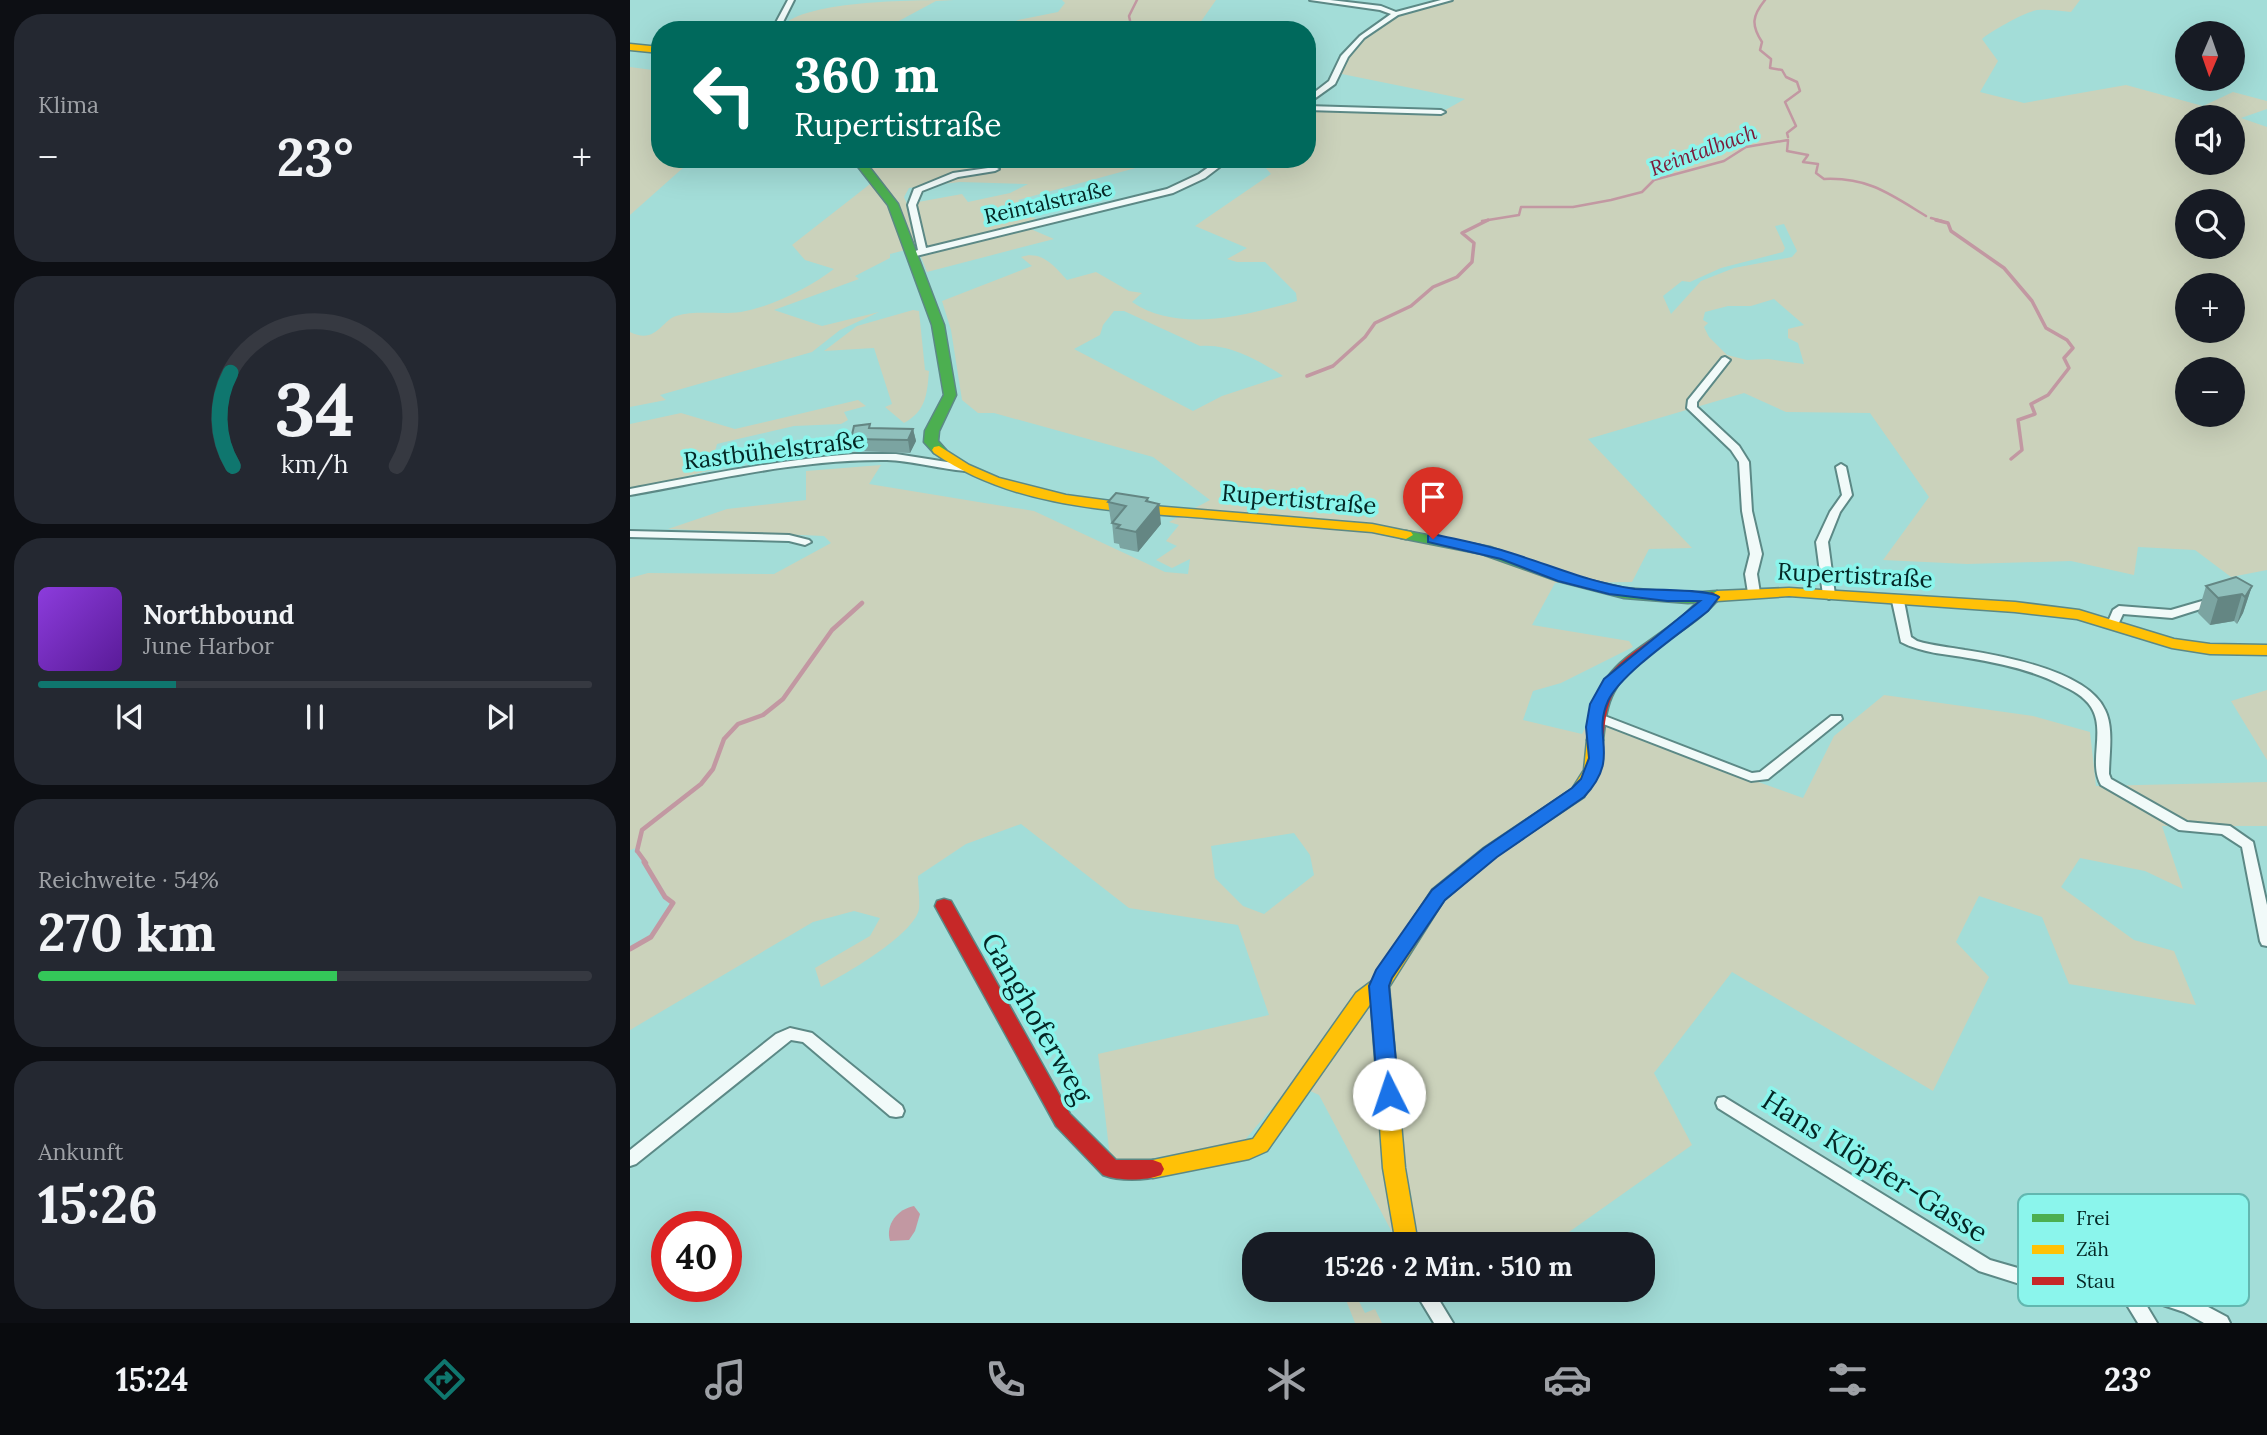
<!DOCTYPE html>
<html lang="de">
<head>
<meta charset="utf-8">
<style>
	:root { --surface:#171b24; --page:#242831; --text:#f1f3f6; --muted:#9ea1a6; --line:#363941; --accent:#0f766e }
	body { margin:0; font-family:Lora,serif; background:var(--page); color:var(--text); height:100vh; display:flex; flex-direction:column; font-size:26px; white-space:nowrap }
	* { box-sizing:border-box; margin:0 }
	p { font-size:23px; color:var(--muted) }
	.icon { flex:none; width:38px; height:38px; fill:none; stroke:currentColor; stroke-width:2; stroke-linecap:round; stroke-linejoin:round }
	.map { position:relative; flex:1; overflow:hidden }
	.side { display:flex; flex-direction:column; gap:14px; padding:14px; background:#0d0f14; width:630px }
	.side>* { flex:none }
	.top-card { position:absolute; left:21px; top:21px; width:665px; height:147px; border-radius:28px; box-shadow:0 7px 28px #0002; background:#00695c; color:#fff; overflow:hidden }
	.needle { width:46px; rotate:182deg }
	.tools { position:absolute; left:1545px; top:21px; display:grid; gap:14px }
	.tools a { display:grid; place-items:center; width:70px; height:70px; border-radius:50%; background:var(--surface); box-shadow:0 7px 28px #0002; font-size:35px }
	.speed { position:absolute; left:21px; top:1211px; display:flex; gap:14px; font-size:35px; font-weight:700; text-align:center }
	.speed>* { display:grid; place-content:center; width:91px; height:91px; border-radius:50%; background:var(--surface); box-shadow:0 7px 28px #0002; line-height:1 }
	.speed .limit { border:10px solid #d22; background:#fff; color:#111 }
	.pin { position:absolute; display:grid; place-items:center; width:60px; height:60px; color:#fff; margin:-72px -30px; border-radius:50% 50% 50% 0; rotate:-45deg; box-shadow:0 0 7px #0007 }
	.pin .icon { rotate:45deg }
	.me { position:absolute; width:77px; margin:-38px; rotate:356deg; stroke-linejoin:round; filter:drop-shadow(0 0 5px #0008) }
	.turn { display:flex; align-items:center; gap:24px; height:147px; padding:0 28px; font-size:32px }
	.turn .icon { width:91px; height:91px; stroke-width:2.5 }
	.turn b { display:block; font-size:49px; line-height:60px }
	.big { font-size:52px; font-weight:700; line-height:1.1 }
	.side .tile { flex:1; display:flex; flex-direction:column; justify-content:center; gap:10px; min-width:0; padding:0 24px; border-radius:28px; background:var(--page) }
	.side .dial { align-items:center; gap:0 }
	.dial svg { height:182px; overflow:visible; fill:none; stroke:var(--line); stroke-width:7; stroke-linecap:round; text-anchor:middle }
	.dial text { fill:var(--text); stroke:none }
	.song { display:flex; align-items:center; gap:21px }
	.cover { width:84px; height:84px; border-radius:10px; background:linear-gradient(135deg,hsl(270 70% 55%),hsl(270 70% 35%)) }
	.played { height:7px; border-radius:4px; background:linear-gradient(90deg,var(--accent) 25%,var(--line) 25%) }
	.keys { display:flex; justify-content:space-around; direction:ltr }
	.heat { display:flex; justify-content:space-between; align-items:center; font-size:38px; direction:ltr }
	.charge { height:10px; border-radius:5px; background:linear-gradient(90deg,#34c759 54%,var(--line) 0) }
	.trip { position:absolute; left:612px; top:1232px; width:413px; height:70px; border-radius:28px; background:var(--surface); box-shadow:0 7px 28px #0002; font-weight:700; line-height:70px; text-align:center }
	.dock { display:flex; height:112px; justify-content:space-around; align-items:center; background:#090b0e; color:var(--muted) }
	.dock .icon { width:49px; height:49px }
	.dock .current { color:var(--accent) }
	.dock b { font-size:32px; color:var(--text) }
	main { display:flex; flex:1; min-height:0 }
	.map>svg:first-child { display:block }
</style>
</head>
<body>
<main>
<section class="side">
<div class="tile"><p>Klima</p>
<div class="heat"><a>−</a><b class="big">23°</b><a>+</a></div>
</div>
<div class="tile dial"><svg viewBox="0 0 100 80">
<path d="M14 69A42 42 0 1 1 86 69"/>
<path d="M14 69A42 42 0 0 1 13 28" stroke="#0f766e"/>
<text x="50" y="56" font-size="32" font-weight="700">34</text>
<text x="50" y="72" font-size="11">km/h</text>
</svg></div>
<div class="tile">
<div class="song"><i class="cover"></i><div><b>Northbound</b><p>June Harbor</p></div></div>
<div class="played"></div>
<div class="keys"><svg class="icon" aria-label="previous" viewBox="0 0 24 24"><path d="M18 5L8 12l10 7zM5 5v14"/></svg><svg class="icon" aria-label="pause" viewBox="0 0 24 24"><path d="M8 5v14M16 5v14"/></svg><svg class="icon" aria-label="next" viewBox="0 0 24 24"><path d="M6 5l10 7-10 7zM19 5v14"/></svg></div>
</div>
<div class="tile"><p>Reichweite · 54%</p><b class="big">270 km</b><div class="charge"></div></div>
<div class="tile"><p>Ankunft</p><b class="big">15:26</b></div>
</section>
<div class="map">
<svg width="1637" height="1323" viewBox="0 0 1637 1323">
	<rect width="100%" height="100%" fill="#a3ddd8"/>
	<path fill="#cbd2bb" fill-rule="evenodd" d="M324,0l-18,1 -54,29h-101c11,-30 139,-30 173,-30z
		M432,0h154l-21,30h-198l21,-10 40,-8 7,-9z
		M819,0h631l-9,12c-11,-1 -23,-3 -34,-2 -12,2 -46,21 -55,29l16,22 -18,31 44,11 102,-18 77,21 30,-14 34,9v8l-26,9 26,9v443l-36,7 -36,-27 -57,-3 -4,28 -63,-14 -104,3 -84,-4 46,-63 -59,-84 -84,-1 -42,-19 -156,46 104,109 -43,1 -17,33 -77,1 -23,42 97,16 4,6 -72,36 -28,8 -10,29 59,14 7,-13 214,77 31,-62 50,-41 149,21 57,16 6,54 171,-4v44h-105l21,63 -38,-18 -65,-13 -19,29 73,53 40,11 22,54 -127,-21 -27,-67 -63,-21 -23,46 33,35 -56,114 -201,-119 -78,101 38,72 -140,99h-150l-8,-8 -75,-141 -26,-12 -49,58 -133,25 -13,-112 171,-39 -31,-90 -109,-17 -108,-84 -55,20 -48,32c0,10 2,23 1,33 -5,26 -75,66 -98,78l-6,-19 55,-32 10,-18 -26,-7 -41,11 -183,108v-81l21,-12 22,-34 -8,-6 -2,-8 -27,-41 -6,2v-272l18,-5 126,1 57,-31 -7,-7 -156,-7 59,-20 79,-9v-29l75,-6 -12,19 165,27 131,61 23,2 2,-15 -18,9 -16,-8 21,-14 -11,-5 13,-16 -10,-3 41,-22 -57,-43 -159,-44h-16l-16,-13 -11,-70 -9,-29 90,-35 -11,-9c21,-7 34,10 46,23l29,-8 33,19 13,2 -10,9c47,32 115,13 165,-1l-1,-8 -31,-31h-28l-10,-3 20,-11 -52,-22 76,-52 -13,-15h49v-49l131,4 27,-15 -133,-27c27,-46 69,-59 117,-72zM1558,117h45v46h-45zM1558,201h45v46h-45zM1154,224l13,27 -5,6 -58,11 -33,13 -30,33 -8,-18 19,-15 8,1 31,-14 62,-16 2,-4 -10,-22zM1558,285h45v46h-45zM1144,299l30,26 -16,4v9l10,5 6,21 -36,-5 -21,1 -20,-5 -18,-18 -5,-10 4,-4 -5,-3 2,-8 23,-6h23zM484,311h10l76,35c29,-3 60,15 83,30l-61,20 -29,15 -119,-62 26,-14 3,-10zM1558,369h45v46h-45zM664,833l16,22 4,20 -50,39 -21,-8 -28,-28 -4,-32z
		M0,67l30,4v88h33l-63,56z
		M234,159l301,1 -147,40 18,19 -17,5 35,15 -127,33 -10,-25 -27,7v4l-35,18 4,3 -85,31 48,16 57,-14 -39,18 -28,22 -152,43 6,5 -36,7v-75c26,13 32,-12 46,-16 20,-6 45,-1 65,-4 31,-5 69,-25 93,-43l-29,-9 -13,-15 87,-68zM330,182l68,2 -18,9 -42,9 -6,-8 -55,10 -3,-7 5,-9z
		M283,310l6,1 6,59 4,1c-2,24 -3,40 -25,52l-19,-16 7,-3 -18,-56 -50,3 33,-25z
		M228,400l8,6 -22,6 4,8 -7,4 -47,2 -69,16 -8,2 -4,15 5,1 -2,9 -86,21v-66l51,-11 54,16z
		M1637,690v70l-36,-59z
		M712,1290h11l12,23 10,-4 7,14h-27z"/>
	<path fill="#c298a2" d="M284,1206l6,8 -5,17 -6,9 -19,1c-5,-17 8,-32 24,-35z"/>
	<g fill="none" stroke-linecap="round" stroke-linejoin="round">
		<path stroke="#c298a2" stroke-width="2.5" d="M1135,0c-13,16 -14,25 -3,42l-2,8 11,9
			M502,30l-3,-14 8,-16
			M1141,60l-1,8 12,2 4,7 11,5 3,9 -15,11 11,24 -9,7 1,4
			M1158,141l-1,10 21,4 -5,7 15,2 -2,9 8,6c44,-2 66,15 102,37
			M1301,218l11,3
			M852,221l37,-6 2,-8h52l38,-7 31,-8 12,-12 70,-19 22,-14 42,-7"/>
		<path stroke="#c298a2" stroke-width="3.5" d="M1306,220l12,3 3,8 53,37 28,33 14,27 21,12 6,8 -9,10 5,10 -21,27 -17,9 4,10 -17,6 4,30 -11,9
			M677,376l26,-10 32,-29 10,-14 36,-17 22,-19 24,-10 15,-15 2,-19 -12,-10 26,-13"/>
		<path stroke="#c298a2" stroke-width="4.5" d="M7,851l5,-21 59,-46 12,-15 11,-30 14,-15 25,-9 20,-16 49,-69 30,-27
			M8,852l8,11"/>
		<path stroke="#c298a2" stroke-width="5" d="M0,949l21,-12 22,-34 -8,-6 -21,-35"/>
		<defs>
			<path id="street" d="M158,0h6l-15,30h-7z
				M680,0h20l51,6 15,6 45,-12h11l-54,15 -34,23 -16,19 -13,27 -28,20v-6l22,-17 12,-25 19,-20 31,-22 -11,-4z
				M677,106l134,4 4,2 -4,2 -134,-4z
				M590,159h10l-25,19 -32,15 -261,64 -4,-3 10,-4 -10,-45 6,-16 39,-16 42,-6 4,2 -4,2 -37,6 -36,14 -6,14 10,43 241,-59 32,-15z
				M1095,357l5,3 -33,42v5l42,39 10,16 3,49 10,43 -5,20 3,19 -6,4 -6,-4 -3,-19 5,-20 -8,-43 -3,-49 -8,-12 -44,-42 1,-8 34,-42z
				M224,454h42l70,11 5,3 -5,3 -10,-1c-23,-3 -46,-9 -69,-10 -87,-1 -172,20 -257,35v-6c74,-14 148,-29 224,-35z
				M1211,464l5,3 6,28 -12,17 -12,30 7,53 -6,4 -6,-4 -7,-53 14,-30 12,-17 -6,-28z
				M0,531l159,4 20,5 2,2 -6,3 -16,-4 -159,-4z
				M1268,597l6,4 7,36 6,4c16,5 32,6 48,9 38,6 123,21 140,60 9,18 4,44 4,64l2,5 76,43 43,4 23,16 14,63v41l-5,-1 -2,-4 -18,-94 -20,-13 -43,-4 -78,-45c-13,-23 5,-55 -10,-78 -7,-11 -19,-17 -30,-22 -28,-15 -62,-22 -93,-27 -23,-4 -46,-5 -67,-16l-9,-41z
				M1579,599l6,4 -2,2 -41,13 -49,-4 -6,13h-8l-2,-3 6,-14 6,-4 52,4z
				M967,713l155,60 8,-1 71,-56h10l1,3 -74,60 -17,2 -158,-61 -2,-3z
				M160,1028l22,5 90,73 2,5 -2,5 -6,1 -6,-1 -87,-74 -12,-2 -155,124 -6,2v-16l146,-116z
				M1094,1097l266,163 52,15 82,1 71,24 32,17 3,6h-26l-20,-11 -42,-14 15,25h-19l-19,-31 -77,-1 -63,-20 -261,-163 -2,-5 2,-5z
				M784,1290h19l20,33h-19z"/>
			<path id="fast" d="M222,159h11l35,45 46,121 12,70 -17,36 -1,10 8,9 -2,3h-10l-10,-11 1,-11 19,-36 -12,-70 -44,-120z
				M776,531l84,16 78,28 56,13 64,5 29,-2 8,5 -8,5 -29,2 -64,-5 -66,-17 -76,-27 -81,-16 -2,-3 2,-3z"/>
			<path id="slow" d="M0,44l30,3v6l-30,-3z
				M309,446l30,19 30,13 67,17 75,10 231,19 39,8 2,3 -7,4 -34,-7c-55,-5 -110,-9 -166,-14 -92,-7 -193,-10 -272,-65l-2,-3 2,-3z
				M1159,588l226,14 64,8 95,29 36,5 57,1v10l-57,-1 -38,-6 -95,-29 -62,-7 -226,-16 -72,5 -8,-5 8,-5z
				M965,735l8,5 -3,30 -16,27 -88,59 -52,44 -55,87 16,181 13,76h-22l-13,-76 -12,-165 -104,148 -18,8 -96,19 -8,-3 -3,-6 3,-6 8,-3 100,-21 103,-146 16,-12 60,-91 52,-42 88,-59 12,-19 3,-30z"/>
			<path id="jam" d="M1082,592l8,5c-28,36 -87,55 -106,95 -8,15 -9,31 -11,48l-8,5 -6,-1 -2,-4c8,-74 38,-79 91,-120 11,-8 22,-24 34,-28z
				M314,899l7,2 119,213 46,46h37l8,3 3,6 -3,6c-16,6 -42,6 -58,0l-47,-49 -121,-220 2,-5z"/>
		</defs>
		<use href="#street" stroke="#5c8986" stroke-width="4"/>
		<use href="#fast" stroke="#5c8986" stroke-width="3"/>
		<use href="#slow" stroke="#5c8986" stroke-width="3"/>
		<use href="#jam" stroke="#5c8986" stroke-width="3"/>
		<use href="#street" fill="#f1faf9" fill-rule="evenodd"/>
		<use href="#fast" fill="#4caf50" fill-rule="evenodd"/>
		<use href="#slow" fill="#ffc107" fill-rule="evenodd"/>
		<use href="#jam" fill="#c62828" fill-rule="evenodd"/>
	</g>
	<path fill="#7ba4a1" d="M240,428l43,1 3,12 -6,12 -56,-2 -3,-12z
		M478,502h41l12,22 -23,28 -18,-4 -1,-4 -5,-1 -2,-21h-1z
		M1576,586h46l-9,27 -6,11 -3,-3 -24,4 -12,-12z"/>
	<path fill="#648683" d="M283,429l3,12 -6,12 -2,-13z
		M518,498l2,17 9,-11 2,20 -23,28 -2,-20 10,-31z
		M1622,586l-9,27 -6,11 8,-27z
		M1612,594l-8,27 -24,4 8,-27z"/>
	<path fill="#8fbfbb" stroke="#648683" stroke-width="2" d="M240,424l-1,4 44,1 -5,11 -57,-1 3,-13z
		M486,493l32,5 -2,3 13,3 -23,28 -19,-4 3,-3 -8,-2 14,-17 -18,-4z
		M1606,577l16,9 -7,11 -3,-3 -24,4 -12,-12z"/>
	<path fill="#1a73e8" stroke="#114b97" stroke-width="2" d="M803,534c26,6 53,11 78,19 42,13 80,30 124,36 16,1 76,0 84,8l-11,14c-26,21 -87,62 -100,90 -17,38 14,55 -24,96l-87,60 -52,43 -53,78 -3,8 10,108 -3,6h-15l-3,-6 -9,-108 7,-16 56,-80 52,-42 88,-60 9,-9 8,-21 -3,-31 4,-23 14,-25 96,-78h-33l-58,-7 -51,-13 -57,-22 -73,-17v-6z"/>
	<g text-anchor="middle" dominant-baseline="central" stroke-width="7" stroke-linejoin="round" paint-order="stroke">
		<g font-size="21" font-style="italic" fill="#7d1938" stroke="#8bf5ec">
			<text transform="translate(1073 150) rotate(-20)">Reintalbach</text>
		</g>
		<g font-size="21" fill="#042725" stroke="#8bf5ec">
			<text transform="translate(418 202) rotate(-13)">Reintalstraße</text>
		</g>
		<g font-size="24" fill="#042725" stroke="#8bf5ec">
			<text transform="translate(144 450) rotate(-7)">Rastbühelstraße</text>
			<text transform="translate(669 499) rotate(5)">Rupertistraße</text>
			<text transform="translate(1225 575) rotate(3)">Rupertistraße</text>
		</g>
		<g font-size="28" fill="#042725" stroke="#8bf5ec">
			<text transform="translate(407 1018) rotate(60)">Ganghoferweg</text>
			<text transform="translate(1245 1166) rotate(32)">Hans Klöpfer-Gasse</text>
		</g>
	</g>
	<rect x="1388" y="1194" width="231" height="112" rx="10" fill="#8bf5ec" stroke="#62b7b0" stroke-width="2"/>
	<rect x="1402" y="1214" width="32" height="8" fill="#4caf50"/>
	<rect x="1402" y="1245" width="32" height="9" fill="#ffc107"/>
	<rect x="1402" y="1277" width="32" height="8" fill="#c62828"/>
	<g font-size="19" fill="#042725">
		<text x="1446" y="1225">Frei</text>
		<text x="1446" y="1256">Zäh</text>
		<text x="1446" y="1288">Stau</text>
	</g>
</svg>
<div class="tools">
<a><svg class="needle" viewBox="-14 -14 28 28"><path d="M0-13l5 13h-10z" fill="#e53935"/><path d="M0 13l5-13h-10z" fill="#9ea1a6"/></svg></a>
<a><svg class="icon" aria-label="sound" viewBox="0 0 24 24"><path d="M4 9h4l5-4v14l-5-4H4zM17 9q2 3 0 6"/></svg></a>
<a><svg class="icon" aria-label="search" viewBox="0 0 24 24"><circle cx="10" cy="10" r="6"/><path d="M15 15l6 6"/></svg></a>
<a>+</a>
<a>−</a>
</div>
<div class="speed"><div class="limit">40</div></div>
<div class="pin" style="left:803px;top:539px;background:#d93025"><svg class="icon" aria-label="arrive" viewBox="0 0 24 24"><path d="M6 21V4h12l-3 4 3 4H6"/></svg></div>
<svg class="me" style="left:759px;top:1094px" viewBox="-20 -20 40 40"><circle r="19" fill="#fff"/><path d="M0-13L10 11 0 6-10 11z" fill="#1a73e8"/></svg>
<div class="trip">15:26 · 2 Min. · 510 m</div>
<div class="top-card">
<div class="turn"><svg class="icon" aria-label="left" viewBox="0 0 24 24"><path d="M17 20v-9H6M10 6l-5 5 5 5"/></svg><div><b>360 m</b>Rupertistraße</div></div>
</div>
</div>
</main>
<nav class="dock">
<b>15:24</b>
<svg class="icon current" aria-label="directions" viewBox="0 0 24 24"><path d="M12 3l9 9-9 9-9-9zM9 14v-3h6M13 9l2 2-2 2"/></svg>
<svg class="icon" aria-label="music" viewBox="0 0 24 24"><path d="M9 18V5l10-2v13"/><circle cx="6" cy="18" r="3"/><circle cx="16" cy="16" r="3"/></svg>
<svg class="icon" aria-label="phone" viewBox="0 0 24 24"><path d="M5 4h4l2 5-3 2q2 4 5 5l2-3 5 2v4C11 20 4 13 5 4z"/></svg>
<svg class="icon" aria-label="climate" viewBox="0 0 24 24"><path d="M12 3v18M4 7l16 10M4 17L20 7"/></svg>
<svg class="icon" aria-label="car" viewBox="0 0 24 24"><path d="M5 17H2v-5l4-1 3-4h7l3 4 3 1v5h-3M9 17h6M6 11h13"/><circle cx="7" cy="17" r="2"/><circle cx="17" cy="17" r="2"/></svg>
<svg class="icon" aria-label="filters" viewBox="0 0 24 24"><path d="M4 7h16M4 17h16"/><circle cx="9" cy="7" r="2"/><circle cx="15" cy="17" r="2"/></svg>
<b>23°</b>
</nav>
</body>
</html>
